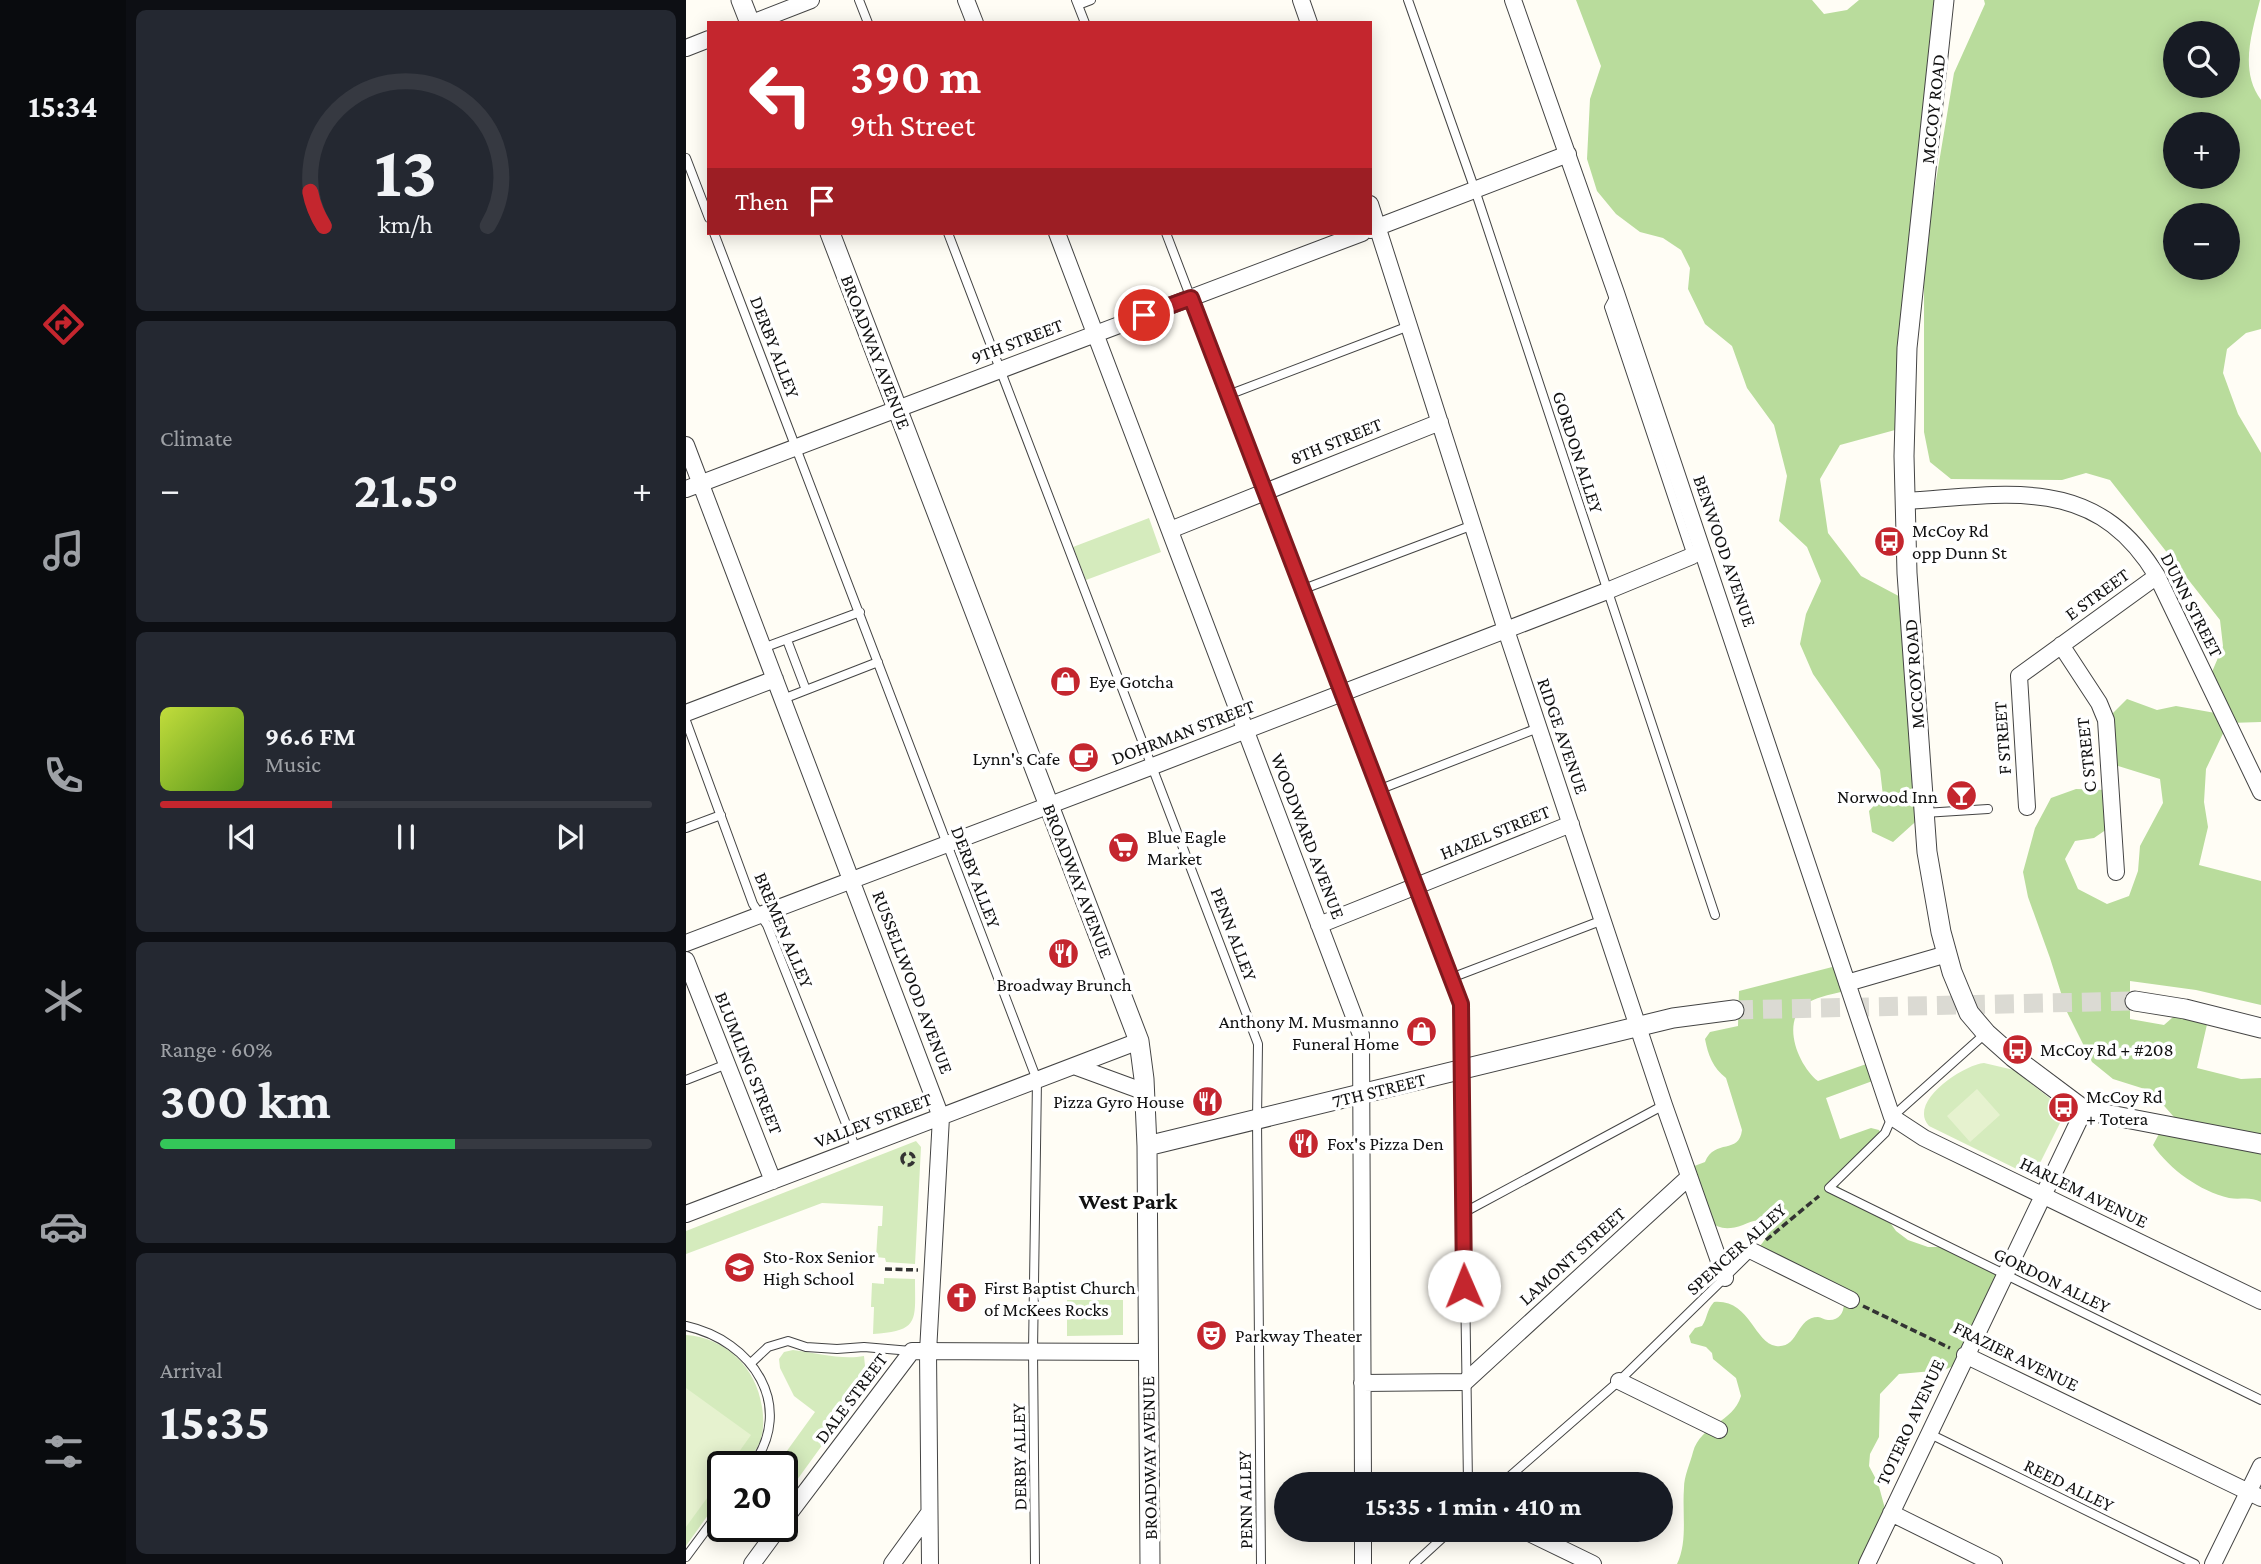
<!DOCTYPE html>
<html lang="en">
<head>
<meta charset="utf-8">
<style>
	:root { --surface:#171b24; --page:#242831; --text:#f1f3f6; --muted:#9ea1a6; --line:#363941; --accent:#c4262e }
	body { margin:0; font-family:"Crimson Pro",serif; background:var(--page); color:var(--text); height:100vh; display:flex; flex-direction:column; font-size:26px; white-space:nowrap }
	* { box-sizing:border-box; margin:0 }
	p { font-size:23px; color:var(--muted) }
	.icon { flex:none; width:38px; height:38px; fill:none; stroke:currentColor; stroke-width:2; stroke-linecap:round; stroke-linejoin:round }
	.map { position:relative; flex:1; overflow:hidden }
	.sheet { display:flex; flex-direction:column; gap:10px; padding:10px; background:#0d0f14; width:560px }
	.sheet>* { flex:none }
	.banner { position:absolute; left:21px; top:21px; width:665px; height:214px; border-radius:0px; box-shadow:0 4px 18px #0003; background:#c4262e; color:#fff; overflow:hidden }
	.controls { position:absolute; left:1477px; top:21px; display:grid; gap:14px }
	.controls a { display:grid; place-items:center; width:77px; height:77px; border-radius:50%; background:var(--surface); box-shadow:0 4px 18px #0003; font-size:35px }
	.speed { position:absolute; left:21px; top:1451px; display:flex; gap:14px; font-size:35px; font-weight:700; text-align:center }
	.speed>* { display:grid; place-content:center; width:91px; height:91px; border-radius:50%; background:var(--surface); box-shadow:0 4px 18px #0003; line-height:1 }
	.speed .limit { border:4px solid #111; border-radius:10px; background:#fff; color:#111 }
	.pin { position:absolute; display:grid; place-items:center; width:60px; height:60px; color:#fff; margin:-30px; border:4px solid #fff; border-radius:50%; box-shadow:0 2px 7px #0007 }
	.me { position:absolute; width:77px; margin:-38px; rotate:359deg; stroke-linejoin:round; filter:drop-shadow(0 0 5px #0008) }
	.turn { display:flex; align-items:center; gap:24px; height:147px; padding:0 28px; font-size:32px }
	.turn .icon { width:91px; height:91px; stroke-width:2.5 }
	.turn b { display:block; font-size:49px; line-height:60px }
	.then { display:flex; align-items:center; height:66px; padding:0 28px; background:#0003; gap:14px; font-size:26px }
	.big { font-size:52px; font-weight:700; line-height:1.1 }
	.sheet .widget { flex:1; display:flex; flex-direction:column; justify-content:center; gap:10px; min-width:0; padding:0 24px; border-radius:10px; background:var(--page) }
	.sheet .dial { align-items:center; gap:0 }
	.dial svg { height:182px; overflow:visible; fill:none; stroke:var(--line); stroke-width:7; stroke-linecap:round; text-anchor:middle }
	.dial text { fill:var(--text); stroke:none }
	.song { display:flex; align-items:center; gap:21px }
	.cover { width:84px; height:84px; border-radius:10px; background:linear-gradient(135deg,hsl(70 70% 55%),hsl(90 70% 35%)) }
	.played { height:7px; border-radius:4px; background:linear-gradient(90deg,var(--accent) 35%,var(--line) 35%) }
	.keys { display:flex; justify-content:space-around; direction:ltr }
	.heat { display:flex; justify-content:space-between; align-items:center; font-size:38px; direction:ltr }
	.charge { height:10px; border-radius:5px; background:linear-gradient(90deg,#34c759 60%,var(--line) 0) }
	.trip { position:absolute; left:588px; top:1472px; width:399px; height:70px; border-radius:35px; background:var(--surface); box-shadow:0 4px 18px #0003; font-weight:700; line-height:70px; text-align:center }
	main { display:flex; flex:1; min-height:0 }
	.tab-bar { display:flex; flex-direction:column; width:126px; justify-content:space-around; align-items:center; background:#090b0e; color:var(--muted) }
	.tab-bar .icon { width:49px; height:49px }
	.tab-bar .current { color:var(--accent) }
	.tab-bar b { font-size:32px; color:var(--text) }
	.map>svg:first-child { display:block }
</style>
</head>
<body>
<main>
<nav class="tab-bar">
<b>15:34</b>
<svg class="icon current" aria-label="directions" viewBox="0 0 24 24"><path d="M12 3l9 9-9 9-9-9zM9 14v-3h6M13 9l2 2-2 2"/></svg>
<svg class="icon" aria-label="music" viewBox="0 0 24 24"><path d="M9 18V5l10-2v13"/><circle cx="6" cy="18" r="3"/><circle cx="16" cy="16" r="3"/></svg>
<svg class="icon" aria-label="phone" viewBox="0 0 24 24"><path d="M5 4h4l2 5-3 2q2 4 5 5l2-3 5 2v4C11 20 4 13 5 4z"/></svg>
<svg class="icon" aria-label="climate" viewBox="0 0 24 24"><path d="M12 3v18M4 7l16 10M4 17L20 7"/></svg>
<svg class="icon" aria-label="car" viewBox="0 0 24 24"><path d="M5 17H2v-5l4-1 3-4h7l3 4 3 1v5h-3M9 17h6M6 11h13"/><circle cx="7" cy="17" r="2"/><circle cx="17" cy="17" r="2"/></svg>
<svg class="icon" aria-label="filters" viewBox="0 0 24 24"><path d="M4 7h16M4 17h16"/><circle cx="9" cy="7" r="2"/><circle cx="15" cy="17" r="2"/></svg>
</nav>
<section class="sheet">
<div class="widget dial"><svg viewBox="0 0 100 80">
<path d="M14 69A42 42 0 1 1 86 69"/>
<path d="M14 69A42 42 0 0 1 8 54" stroke="#c4262e"/>
<text x="50" y="56" font-size="32" font-weight="700">13</text>
<text x="50" y="72" font-size="11">km/h</text>
</svg></div>
<div class="widget"><p>Climate</p>
<div class="heat"><a>−</a><b class="big">21.5°</b><a>+</a></div>
</div>
<div class="widget">
<div class="song"><i class="cover"></i><div><b>96.6 FM</b><p>Music</p></div></div>
<div class="played"></div>
<div class="keys"><svg class="icon" aria-label="previous" viewBox="0 0 24 24"><path d="M18 5L8 12l10 7zM5 5v14"/></svg><svg class="icon" aria-label="pause" viewBox="0 0 24 24"><path d="M8 5v14M16 5v14"/></svg><svg class="icon" aria-label="next" viewBox="0 0 24 24"><path d="M6 5l10 7-10 7zM19 5v14"/></svg></div>
</div>
<div class="widget"><p>Range · 60%</p><b class="big">300 km</b><div class="charge"></div></div>
<div class="widget"><p>Arrival</p><b class="big">15:35</b></div>
</section>
<div class="map">
<svg width="1575" height="1564" viewBox="0 0 1575 1564">
	<rect width="100%" height="100%" fill="#fffdf5"/>
	<path fill="#d5ebbd" d="M463,518l12,34 -75,28 -13,-33z
		M1298,1063l30,7 52,41 -33,66 -104,-51c-22,-24 34,-61 55,-63z
		M230,1141l5,6 -6,117 -29,-2 -1,-4 -9,-1 2,-31h4l1,-20 -61,-3 -136,51v-23z
		M198,1278l31,1c0,42 5,52 -42,55l1,-27h-3l1,-24 12,1z
		M381,1300h56v35l-56,1z
		M0,1335c40,3 70,32 76,72 2,12 2,26 -3,37 -4,8 -11,16 -16,22h-20v28l-37,52z
		M107,1350c23,3 49,10 71,6l1,10h5v7l3,2 -84,116 -7,-5v-20h-6l39,-54 -21,-16 -14,-28 -1,-9 5,-7z"/>
	<path fill="#b9dc9c" fill-rule="evenodd" d="M890,0h236l12,14 23,-4 12,-10h82l-46,430 -55,15 -20,34 8,54 33,43 47,25 15,214 -30,27 -21,-10 -3,-21 14,-15 -3,-26 -67,-96 -13,-30 6,-30 15,-33 -14,-34 -28,-26 8,-45 -13,-51 -27,-37 -15,-42 -27,-22 -17,-35 2,-21 -9,-18 -18,-12 -23,-6 -24,-18 -19,-23 -10,-32 3,-60 11,-33z
		M1298,0h276c-8,33 -21,70 1,100v229l-15,4 -19,16 -4,24 15,41 23,39v269l-32,1 -20,-44 14,-33 -3,-26 -110,-140 -24,-7 -24,7 -111,-1 -21,-17 -6,-30v-180l30,-179 31,-69zM1489,33h53v53h-53zM1489,124h53v53h-53zM1489,215h53v53h-53z
		M1441,699l30,11 19,-4 45,8 6,11 -21,44 -2,33 4,25 -9,38 62,16v124l-65,-15 -66,-9v38l34,6 16,-14 28,9 -11,48 44,11 20,-1v61l-80,-14 -30,-34 -38,-12 -21,-17 -25,-50 -17,-54 -22,-61 -5,-25 12,-44 16,-30 25,-9 32,1 2,37 -16,11 -19,3 -10,18 13,30 29,15 22,-8 9,-25 2,-25 23,-43 -3,-24 -45,-14 -5,-49z
		M1154,965l8,25c-13,4 -36,7 -46,17 -20,20 -2,60 16,74l54,-19 6,17 -52,19 14,41 31,-11 8,2 1,3 -45,48 5,7 42,23 14,20 12,9 20,7h18l57,28 -45,89 -14,6 -45,4 -19,20 -1,43 -9,17 -1,12 9,17 9,33 -23,48h-187c11,-23 5,-51 7,-76 0,-12 6,-24 9,-36 8,-28 40,-29 48,-56l-5,-18 -23,-19 -1,-6 -6,-6 -15,-4 -2,-7 6,-8 7,-2c6,-9 4,-15 12,-24 36,-3 40,41 62,44 23,3 20,-29 42,-29 3,0 6,3 10,3 13,1 18,-11 15,-22l-87,-47c6,-8 16,-17 13,-28 -10,-5 -17,-2 -26,2 -42,15 -44,-27 -54,-57l16,-6c10,-24 34,-7 37,-32l-16,-52c-13,-10 -18,-23 -21,-39l5,-7 28,-6 1,-35z
		M1474,1132l101,17v53c-11,-6 -20,-2 -32,-4 -29,-7 -59,-28 -76,-53z"/>
	<path fill="#e6f2cf" d="M1291,1089l23,26 -30,27 -23,-26z
		M0,1388l65,47 -22,31h-6v10l-37,51z"/>
	<g fill="none" stroke-linecap="round" stroke-linejoin="round">
		<path stroke="#dbdad3" stroke-width="19" stroke-dasharray="19 10" stroke-linecap="butt" d="M1048,1010l401,-9"/>
		<defs>
			<path id="service" d="M173,0l9,23
				M390,0l9,23
				M722,0l67,190 240,725
				M392,5l13,-5
				M0,158l23,60
				M28,233l323,847 -4,271 2,213
				M262,233l310,811 -1,76 4,444
				M480,233l295,772 7,479
				M930,294l-7,13 83,249
				M542,395l181,-69
				M615,590l172,-65
				M101,640l19,50
				M77,648l97,-36
				M97,699l95,-37
				M0,721l67,183 14,21 89,224
				M692,790l160,-62
				M1238,813l64,-4
				M0,828l35,-13
				M765,978l152,-58
				M1300,1033l-94,84 -7,16 -56,55 432,212
				M0,1080l41,-16
				M777,1213l201,-108
				M0,1326c67,15 110,80 66,140
				M65,1363l17,-16 20,-6 18,6 31,2 27,-2 47,4
				M1242,1433l267,131
				M815,1484l118,-103 133,-130
				M0,1557l37,-50
				M728,1564l37,-34"/>
			<path id="minor" d="M280,0l9,23
				M615,0l8,23
				M827,0l103,293 276,824 32,21 337,163
				M66,23l59,-23
				M0,48l23,-9
				M684,204l136,426 158,475 61,173
				M684,230l198,-76
				M371,233l304,802 2,449
				M0,445l255,672 -13,235 2,212
				M0,489l676,-256
				M1219,501c103,-6 190,-28 252,75l104,216
				M484,530l270,-108
				M1375,645l38,58 7,17 10,152
				M0,713l89,-34
				M1341,807l-8,-131 138,-100
				M633,925l252,-101
				M0,943l467,-177 454,-175 85,-35
				M0,960l87,221
				M1161,983l100,-29
				M388,1066l71,26
				M0,1214l453,-173
				M1066,1251l99,49
				M1279,1355l296,143
				M933,1381l100,49
				M676,1383l103,-1 224,-205
				M1205,1513l103,51
				M96,1523l130,-172 236,1
				M677,1530v34
				M837,1530l70,34
				M66,1564l28,-38
				M206,1564l37,-51
				M1181,1564l217,-454
				M1527,1564l48,-98"/>
			<path id="tertiary" d="M55,0l9,23
				M1258,0l-37,348 -3,108 3,117 20,279 14,80 11,40 17,41 17,20 27,24 71,53 177,34
				M144,233l309,808 5,38 3,67 3,418
				M1449,1001l50,8 76,19
				M461,1146l526,-128 61,-8"/>
		</defs>
		<use href="#service" stroke="#444" stroke-width="10"/>
		<use href="#minor" stroke="#444" stroke-width="18"/>
		<use href="#tertiary" stroke="#444" stroke-width="21"/>
		<path stroke="#333" stroke-width="3.5" stroke-dasharray="7 3.5" stroke-linecap="butt" d="M216 1159a6 6 0 1 1 12 0a6 6 0 1 1-12 0Z
			M1080,1240l53,-44
			M199,1269l33,1
			M1177,1306l87,42"/>
		<use href="#service" stroke="#fff" stroke-width="8"/>
		<use href="#minor" stroke="#fff" stroke-width="16"/>
		<use href="#tertiary" stroke="#fff" stroke-width="19"/>
	</g>
	<g fill="none" stroke-linecap="round" stroke-linejoin="round">
		<defs>
			<path id="route" d="M458,315l47,-17 270,706 3,282"/>
		</defs>
		<use href="#route" stroke="#7f191e" stroke-width="18"/>
		<use href="#route" stroke="#c4262e" stroke-width="12"/>
	</g>
	<defs>
		<symbol id="bus-disc" viewBox="-11 -11 22 22"><circle r="9.5" fill="#c4262e" stroke="#fff"/><path d="M-5-6H5V4H4V6H2V4H-2V6H-4V4H-5ZM-3.5-4V0h7V-4ZM-3.5 1.2v1.5H-2V1.2ZM2 1.2v1.5H3.5V1.2Z" fill="#fff"/></symbol>
		<symbol id="shop-disc" viewBox="-11 -11 22 22"><circle r="9.5" fill="#c4262e" stroke="#fff"/><path d="M-5-2.5h2.3a2.7 3.5 0 0 1 5.4 0H5L5.5 6h-11ZM-1.5-2.5h3a1.5 2.3 0 0 0-3 0Z" fill="#fff"/></symbol>
		<symbol id="cafe-disc" viewBox="-11 -11 22 22"><circle r="9.5" fill="#c4262e" stroke="#fff"/><path d="M-5.5-4.5H6V0H3Q3 3.5 0 3.5H-2.5Q-5.5 3.5-5.5 0ZM3-3.2v2h1.7v-2ZM-6 4.5H4V6H-6Z" fill="#fff"/></symbol>
		<symbol id="bar-disc" viewBox="-11 -11 22 22"><circle r="9.5" fill="#c4262e" stroke="#fff"/><path d="M-6-5H6L.8 .8V4.5H3.5V6h-7V4.5H-.8V.8Z" fill="#fff"/></symbol>
		<symbol id="supermarket-disc" viewBox="-11 -11 22 22"><circle r="9.5" fill="#c4262e" stroke="#fff"/><path d="M-6-5.5h2.5l.6 2H6L4.5 2H-2.5L-4.4-4H-6ZM-1.5 3.2a1.3 1.3 0 1 0 .1 0ZM3 3.2a1.3 1.3 0 1 0 .1 0Z" fill="#fff"/></symbol>
		<symbol id="restaurant-disc" viewBox="-11 -11 22 22"><circle r="9.5" fill="#c4262e" stroke="#fff"/><path d="M-5-6h1v4h1v-4h1v4h1v-4h1v5L-1.5 .5V6h-2V.5L-5-1ZM5-6V6H3V1.5H1.5Q1.5-4 5-6Z" fill="#fff"/></symbol>
		<symbol id="school-disc" viewBox="-11 -11 22 22"><circle r="9.5" fill="#c4262e" stroke="#fff"/><path d="M0-5L7-2L0 1L-7-2ZM-4 1L0 2.5L4 1V4Q0 6-4 4Z" fill="#fff"/></symbol>
		<symbol id="church-disc" viewBox="-11 -11 22 22"><circle r="9.5" fill="#c4262e" stroke="#fff"/><path d="M-1.2-6h2.4v3.5h3.3v2.4h-3.3V6h-2.4V-.1h-3.3v-2.4h3.3Z" fill="#fff"/></symbol>
		<symbol id="theatre-disc" viewBox="-11 -11 22 22"><circle r="9.5" fill="#c4262e" stroke="#fff"/><path d="M-5-5.5Q0-4 5-5.5V0Q5 5 0 6Q-5 5-5 0ZM-3.3-2.5H-1v1.5H-3.3ZM1-2.5H3.3v1.5H1ZM-2.8 1Q0 5.5 2.8 1Z" fill="#fff"/></symbol>
	</defs>
	<g fill-rule="evenodd">
		<use href="#bus-disc" x="1186" y="524" width="35" height="35"/>
		<use href="#shop-disc" x="362" y="664" width="35" height="35"/>
		<use href="#cafe-disc" x="380" y="740" width="35" height="35"/>
		<use href="#bar-disc" x="1258" y="778" width="35" height="35"/>
		<use href="#supermarket-disc" x="420" y="830" width="35" height="35"/>
		<use href="#restaurant-disc" x="360" y="936" width="35" height="35"/>
		<use href="#shop-disc" x="718" y="1014" width="35" height="35"/>
		<use href="#bus-disc" x="1314" y="1032" width="35" height="35"/>
		<use href="#restaurant-disc" x="504" y="1084" width="35" height="35"/>
		<use href="#bus-disc" x="1360" y="1090" width="35" height="35"/>
		<use href="#restaurant-disc" x="600" y="1126" width="35" height="35"/>
		<use href="#school-disc" x="36" y="1250" width="35" height="35"/>
		<use href="#church-disc" x="258" y="1280" width="35" height="35"/>
		<use href="#theatre-disc" x="508" y="1318" width="35" height="35"/>
	</g>
	<g text-anchor="middle" dominant-baseline="central" stroke-width="7" stroke-linejoin="round" paint-order="stroke">
		<g font-size="19" fill="#111" stroke="#fff">
			<text transform="translate(1247 109) rotate(-84)">MCCOY ROAD</text>
			<text transform="translate(331 341) rotate(-21)">9TH STREET</text>
			<text transform="translate(89 347) rotate(69)">DERBY ALLEY</text>
			<text transform="translate(190 352) rotate(69)">BROADWAY AVENUE</text>
			<text transform="translate(650 441) rotate(-22)">8TH STREET</text>
			<text transform="translate(892 452) rotate(72)">GORDON ALLEY</text>
			<text transform="translate(1039 551) rotate(71)">BENWOOD AVENUE</text>
			<text transform="translate(1411 594) rotate(-36)">E STREET</text>
			<text transform="translate(1506 605) rotate(63)">DUNN STREET</text>
			<text transform="translate(1228 674) rotate(-94)">MCCOY ROAD</text>
			<text transform="translate(497 732) rotate(-21)">DOHRMAN STREET</text>
			<text transform="translate(877 736) rotate(71)">RIDGE AVENUE</text>
			<text transform="translate(1316 738) rotate(-94)">F STREET</text>
			<text transform="translate(1400 755) rotate(-96)">C STREET</text>
			<text transform="translate(809 832) rotate(-22)">HAZEL STREET</text>
			<text transform="translate(622 836) rotate(69)">WOODWARD AVENUE</text>
			<text transform="translate(290 877) rotate(69)">DERBY ALLEY</text>
			<text transform="translate(392 881) rotate(69)">BROADWAY AVENUE</text>
			<text transform="translate(98 930) rotate(67)">BREMEN ALLEY</text>
			<text transform="translate(548 934) rotate(69)">PENN ALLEY</text>
			<text transform="translate(227 982) rotate(69)">RUSSELLWOOD AVENUE</text>
			<text transform="translate(63 1063) rotate(68)">BLUMLING STREET</text>
			<text transform="translate(693 1090) rotate(-14)">7TH STREET</text>
			<text transform="translate(187 1120) rotate(-21)">VALLEY STREET</text>
			<text transform="translate(1398 1192) rotate(26)">HARLEM AVENUE</text>
			<text transform="translate(1050 1249) rotate(-42)">SPENCER ALLEY</text>
			<text transform="translate(886 1256) rotate(-42)">LAMONT STREET</text>
			<text transform="translate(1366 1280) rotate(26)">GORDON ALLEY</text>
			<text transform="translate(1330 1356) rotate(26)">FRAZIER AVENUE</text>
			<text transform="translate(165 1398) rotate(-53)">DALE STREET</text>
			<text transform="translate(1224 1422) rotate(-65)">TOTERO AVENUE</text>
			<text transform="translate(333 1457) rotate(-91)">DERBY ALLEY</text>
			<text transform="translate(463 1458) rotate(-91)">BROADWAY AVENUE</text>
			<text transform="translate(1383 1485) rotate(26)">REED ALLEY</text>
			<text transform="translate(559 1500) rotate(-91)">PENN ALLEY</text>
		</g>
		<g font-size="19" fill="#111" stroke="#fff" text-anchor="start">
			<text x="1226" y="530">McCoy Rd<tspan x="1226" dy="22">opp Dunn St</tspan></text>
			<text x="403" y="681">Eye Gotcha</text>
			<text x="374" y="758" text-anchor="end">Lynn's Cafe</text>
			<text x="1252" y="796" text-anchor="end">Norwood Inn</text>
			<text x="461" y="836">Blue Eagle<tspan x="461" dy="22">Market</tspan></text>
			<text x="378" y="984" text-anchor="middle">Broadway Brunch</text>
			<text x="713" y="1021" text-anchor="end">Anthony M. Musmanno<tspan x="713" dy="22">Funeral Home</tspan></text>
			<text x="1354" y="1049">McCoy Rd + #208</text>
			<text x="1400" y="1096">McCoy Rd<tspan x="1400" dy="22">+ Totera</tspan></text>
			<text x="498" y="1101" text-anchor="end">Pizza Gyro House</text>
			<text x="641" y="1143">Fox's Pizza Den</text>
			<text x="77" y="1256">Sto-Rox Senior<tspan x="77" dy="22">High School</tspan></text>
			<text x="298" y="1287">First Baptist Church<tspan x="298" dy="22">of McKees Rocks</tspan></text>
			<text x="549" y="1335">Parkway Theater</text>
		</g>
		<g font-size="23" font-weight="bold" fill="#111" stroke="#fff">
			<text x="442" y="1201">West Park</text>
		</g>
	</g>
</svg>
<div class="controls">
<a><svg class="icon" aria-label="search" viewBox="0 0 24 24"><circle cx="10" cy="10" r="6"/><path d="M15 15l6 6"/></svg></a>
<a>+</a>
<a>−</a>
</div>
<div class="speed"><div class="limit">20</div></div>
<div class="pin" style="left:458px;top:315px;background:#d93025"><svg class="icon" aria-label="arrive" viewBox="0 0 24 24"><path d="M6 21V4h12l-3 4 3 4H6"/></svg></div>
<svg class="me" style="left:778px;top:1286px" viewBox="-20 -20 40 40"><circle r="19" fill="#fff"/><path d="M0-13L10 11 0 6-10 11z" fill="#c4262e"/></svg>
<div class="trip">15:35 · 1 min · 410 m</div>
<div class="banner">
<div class="turn"><svg class="icon" aria-label="left" viewBox="0 0 24 24"><path d="M17 20v-9H6M10 6l-5 5 5 5"/></svg><div><b>390 m</b>9th Street</div></div>
<div class="then">Then<svg class="icon" aria-label="arrive" viewBox="0 0 24 24"><path d="M6 21V4h12l-3 4 3 4H6"/></svg></div>
</div>
</div>
</main>
</body>
</html>
